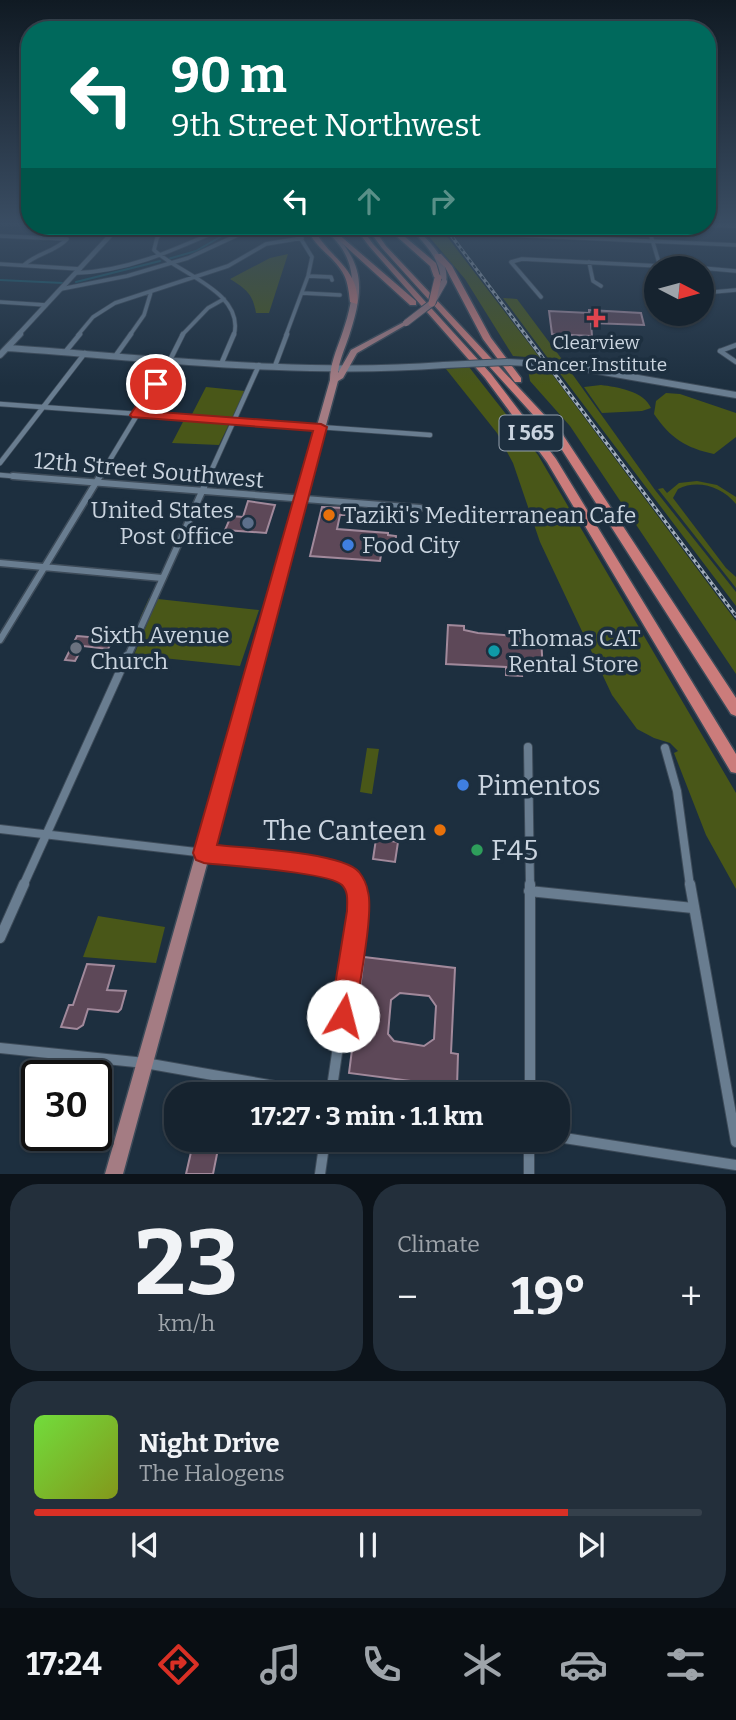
<!DOCTYPE html>
<html lang="en">
<head>
<meta charset="utf-8">
<style>
	:root { --surface:#16232f; --page:#232f3b; --text:#f1f3f6; --muted:#9ea4aa; --line:#35404b; --accent:#d93025 }
	body { margin:0; font-family:Bitter,serif; background:var(--page); color:var(--text); height:100vh; display:flex; flex-direction:column; font-size:26px; white-space:nowrap }
	* { box-sizing:border-box; margin:0 }
	p { font-size:23px; color:var(--muted) }
	.icon { flex:none; width:38px; height:38px; fill:none; stroke:currentColor; stroke-width:2; stroke-linecap:round; stroke-linejoin:round }
	.map { position:relative; height:1174px; overflow:hidden }
	.drawer { display:flex; flex-direction:column; gap:10px; padding:10px; background:#0c131a; flex:1 }
	.drawer>* { flex:none }
	.top-card { position:absolute; left:21px; top:21px; width:695px; height:214px; border-radius:28px; box-shadow:0 2px 5px #0004,0 0 0 2px var(--line); background:#00695c; color:#fff; overflow:hidden }
	.needle { width:46px; rotate:96deg }
	.buttons { position:absolute; left:644px; top:256px; display:grid; gap:14px }
	.buttons a { display:grid; place-items:center; width:70px; height:70px; border-radius:50%; background:var(--surface); box-shadow:0 2px 5px #0004,0 0 0 2px var(--line); font-size:35px }
	.speed { position:absolute; left:21px; top:1060px; display:flex; gap:14px; font-size:35px; font-weight:700; text-align:center }
	.speed>* { display:grid; place-content:center; width:91px; height:91px; border-radius:50%; background:var(--surface); box-shadow:0 2px 5px #0004,0 0 0 2px var(--line); line-height:1 }
	.speed .limit { border:4px solid #111; border-radius:10px; background:#fff; color:#111 }
	.pin { position:absolute; display:grid; place-items:center; width:60px; height:60px; color:#fff; margin:-30px; border:4px solid #fff; border-radius:50%; box-shadow:0 2px 7px #0007 }
	.me { position:absolute; width:77px; margin:-38px; rotate:8deg; stroke-linejoin:round; filter:drop-shadow(0 0 5px #0008) }
	.turn { display:flex; align-items:center; gap:24px; height:147px; padding:0 35px; font-size:32px }
	.turn .icon { width:91px; height:91px; stroke-width:2.5 }
	.turn b { display:block; font-size:49px; line-height:60px }
	.lanes { display:flex; align-items:center; height:66px; padding:0 35px; background:#0003; justify-content:center; gap:35px; direction:ltr }
	.lanes .off { opacity:.35 }
	.big { font-size:52px; font-weight:700; line-height:1.1 }
	.drawer .card { flex:1; display:flex; flex-direction:column; justify-content:center; gap:10px; min-width:0; padding:0 24px; border-radius:28px; background:var(--page) }
	.drawer .dial { align-items:center; gap:0 }
	.dial b { font-size:91px; line-height:1 }
	.song { display:flex; align-items:center; gap:21px }
	.cover { width:84px; height:84px; border-radius:10px; background:linear-gradient(135deg,hsl(100 70% 55%),hsl(70 70% 35%)) }
	.played { height:7px; border-radius:4px; background:linear-gradient(90deg,var(--accent) 80%,var(--line) 80%) }
	.keys { display:flex; justify-content:space-around; direction:ltr }
	.heat { display:flex; justify-content:space-between; align-items:center; font-size:38px; direction:ltr }
	.drawer .tiles { flex:1; display:grid; gap:10px; grid-template-columns:1fr 1fr }
	.card:last-child { grid-column:span 2 }
	.trip { position:absolute; left:164px; top:1082px; width:406px; height:70px; border-radius:28px; background:var(--surface); box-shadow:0 2px 5px #0004,0 0 0 2px var(--line); font-weight:700; line-height:70px; text-align:center }
	.dock { display:flex; height:112px; justify-content:space-around; align-items:center; background:#090e13; color:var(--muted) }
	.dock .icon { width:49px; height:49px }
	.dock .on { color:var(--accent) }
	.dock b { font-size:32px; color:var(--text) }
	.map>svg:first-child { display:block }
</style>
</head>
<body>
<div class="map">
<svg width="736" height="1174" viewBox="0 0 736 1174">
	<rect width="100%" height="100%" fill="#1d2f3f"/>
	<path fill="#495718" d="M420,226h19l101,132 -27,-2 -48,-77z
		M288,254l-19,59h-13c-3,-19 -10,-24 -26,-34l40,-21z
		M503,298l14,1 47,63 -14,-1z
		M523,365l23,1 190,255v53l-166,-248 -40,-45 -2,-11z
		M469,367l69,88 198,338v96l-30,-54 -32,-82 4,-2 -8,-8 -16,-5 -17,-9 -25,-34 -72,-153 -27,-79 -16,-30 -51,-64z
		M555,367l13,1 87,122 81,102v14z
		M601,385c16,2 43,6 50,23l-9,3 -40,2 -18,-26z
		M206,387l39,4 -26,54 -47,-2 13,-25h5z
		M666,393l14,1 56,19v24l-22,17c-28,-6 -44,-16 -60,-40l2,-13z
		M697,481l20,4 19,12v7c-14,-17 -38,-25 -58,-15l-5,9 53,70 10,9v11l-78,-99 5,-1 4,5 12,-10z
		M149,598l110,12 -19,56 -106,-11 15,-36 -9,-1z
		M367,748l12,1 -7,45 -12,-2z
		M98,916l67,11 -9,36 -73,-6z"/>
	<g fill="none" stroke-linecap="round" stroke-linejoin="round">
		<path stroke="#175e6c" stroke-width="2" d="M168,259l28,-8 43,-25
			M0,280l63,3
			M76,282l84,-21"/>
	</g>
	<path fill="#5d4858" stroke="#a1899b" stroke-width="2" fill-rule="evenodd" d="M589,310l52,3 3,12 -53,-2 1,13 -40,-2 -3,-23 40,2z
		M248,501l27,4 -9,28 -41,-3 6,-14 12,1z
		M322,507l24,1 -1,7h-5l-3,14 51,4v2l8,1 -1,9 -12,-1 -3,17 -70,-5z
		M448,625l16,1v4l14,3 63,5 2,33 -22,-2 1,7 -16,-1v-8l-60,-3z
		M77,636l36,3 -5,10 -25,-3 -8,15 -10,-1z
		M376,839l22,3 -3,20 -22,-3z
		M364,957l91,11 -4,85 7,1 -1,33 -108,-14zM400,993l29,3 7,10 -2,33 -10,7 -30,-5 -6,-7 3,-34z
		M87,964l27,2 -7,24 19,1 -5,18 -3,3 -30,-3 -5,16 -6,4 -16,-2 8,-22h4z
		M194,1139h26l-7,35h-27z"/>
	<g fill="none" stroke-linecap="round" stroke-linejoin="round">
		<defs>
			<path id="minor-far4" d="M707,225l29,1
				M167,226l-10,12 -3,12c25,24 91,42 80,85
				M478,226l13,8 245,11
				M648,226l12,40
				M0,236l67,3c-12,13 -30,14 -43,26
				M589,262l4,19 8,5
				M0,264l80,5
				M702,268l34,3
				M76,273c55,-2 102,-25 152,-47
				M308,276l23,1 1,3
				M61,289l66,-13 61,-18 69,-32
				M302,293l38,2
				M702,293l34,-3
				M541,297l-30,-35 11,-3 177,9
				M0,302l46,3
				M78,335l15,-18 22,-14 113,-37 38,-22 36,-6
				M130,335l14,-20 7,-23
				M182,335l26,-27 16,-9
				M286,335l22,-59 4,-19 -19,-31"/>
			<path id="minor-far3" d="M66,351l14,-17
				M720,351l16,11
				M720,351l16,-6
				M116,355l15,-21
				M222,362l12,-28
				M275,366l12,-32
				M0,404l430,31
				M0,463l85,-110
				M0,475l35,3
				M99,478l70,-116 14,-28
				M208,478l51,-113"/>
			<path id="minor-far2" d="M13,476l407,32
				M0,563l162,15
				M0,640l100,-164
				M127,658l82,-182"/>
			<path id="minor-far1" d="M528,747l2,139
				M665,748l12,43 13,95
				M0,829l324,38 23,10 7,9
				M23,886l104,-230"/>
			<path id="minor" d="M530,884v210
				M690,884l46,258
				M529,891l164,17
				M0,938l24,-54
				M0,1048l145,15 175,31
				M331,1094l27,-183 -5,-27
				M558,1137l178,28
				M529,1139v35
				M320,1174l5,-35"/>
			<path id="tertiary-far1" d="M18,335l101,-109"/>
			<path id="tertiary" d="M7,348c145,10 292,28 437,17
				M0,355l20,-21
				M563,365l173,30"/>
			<path id="primary" d="M321,226h6c38,37 38,61 22,110 -4,12 -10,25 -11,37l13,-23 53,-28 5,1 -52,30 -14,25 -5,3 -215,793h-18l225,-794c0,-15 6,-29 11,-43 11,-31 20,-67 -4,-95 -5,-6 -11,-11 -16,-16z
				M408,226h6c15,16 36,33 32,57l-5,-1c-1,-25 -17,-39 -33,-56z"/>
			<path id="motorway" d="M307,226h6c11,29 48,42 44,78l-7,-2c-1,-9 -2,-19 -6,-27 -10,-20 -31,-27 -37,-49z
				M354,226h6l13,18 118,130 65,85 180,295v19l-5,-1 -184,-310 -62,-84 -116,-132z
				M366,226h6l14,20 177,189 173,263v18l-5,-2 -176,-275 -173,-191z
				M385,226h7l44,37 5,17h-6l-5,-14z
				M333,233h4l79,68v4h-6l-77,-70z
				M435,254h6l11,12 39,72 30,40v4h-6l-32,-43 -38,-72 -10,-9z"/>
		</defs>
		<use href="#minor-far4" stroke="#3d4b59" stroke-width="5"/>
		<use href="#minor-far3" stroke="#3d4b59" stroke-width="6"/>
		<use href="#minor-far2" stroke="#3d4b59" stroke-width="9"/>
		<use href="#minor-far1" stroke="#3d4b59" stroke-width="10"/>
		<use href="#minor" stroke="#3d4b59" stroke-width="12"/>
		<use href="#tertiary-far1" stroke="#3d4b59" stroke-width="6"/>
		<use href="#tertiary" stroke="#3d4b59" stroke-width="8"/>
		<use href="#primary" stroke="#3d4b59" stroke-width="3"/>
		<use href="#motorway" stroke="#3d4b59" stroke-width="3"/>
		<use href="#minor-far4" stroke="#697d90" stroke-width="3.5"/>
		<use href="#minor-far3" stroke="#697d90" stroke-width="4.5"/>
		<use href="#minor-far2" stroke="#697d90" stroke-width="6"/>
		<use href="#minor-far1" stroke="#697d90" stroke-width="8"/>
		<use href="#minor" stroke="#697d90" stroke-width="10"/>
		<use href="#tertiary-far1" stroke="#697d90" stroke-width="4.5"/>
		<use href="#tertiary" stroke="#697d90" stroke-width="6"/>
		<use href="#primary" fill="#a47c83" fill-rule="evenodd"/>
		<use href="#motorway" fill="#cb7c7b" fill-rule="evenodd"/>
		<defs>
			<path id="rail" d="M444,226l292,390"/>
		</defs>
		<use href="#rail" stroke="#a4afbb" stroke-width="3.5"/>
		<use href="#rail" stroke="#1d2f3f" stroke-width="2" stroke-dasharray="3.5" stroke-linecap="butt"/>
		<defs>
			<path id="tertiary-bridge" d="M444,365l63,-3 56,3"/>
			<path id="primary-bridge" d="M406,323l26,-20 12,-21"/>
			<path id="motorway-bridge" d="M432,303l6,-25"/>
		</defs>
		<use href="#tertiary-bridge" stroke="#3d4b59" stroke-width="8" stroke-linecap="butt"/>
		<use href="#primary-bridge" stroke="#3d4b59" stroke-width="8" stroke-linecap="butt"/>
		<use href="#motorway-bridge" stroke="#3d4b59" stroke-width="9" stroke-linecap="butt"/>
		<use href="#tertiary-bridge" stroke="#697d90" stroke-width="6"/>
		<use href="#primary-bridge" stroke="#a47c83" stroke-width="6"/>
		<use href="#motorway-bridge" stroke="#cb7c7b" stroke-width="7"/>
	</g>
	<linearGradient id="sky" x2="0" y2="1"><stop stop-color="#101a23"/><stop offset="0.58" stop-color="#3a4d63"/><stop offset="1" stop-color="#3a4d63" stop-opacity="0"/></linearGradient>
	<rect width="736" height="386" fill="url(#sky)"/>
	<path fill="#d93025" stroke="#8d1f18" stroke-width="2" d="M156,381l6,3 -17,27 176,13 6,3 -110,418c28,3 125,7 142,27 4,5 8,14 9,20 6,21 -10,98 -13,124l-4,8 -8,4 -9,-4 -4,-8 17,-105c0,-8 2,-19 -5,-26 -13,-13 -114,-19 -138,-22l-8,-3 -3,-7 120,-422 -181,-14 -2,-2 22,-33z"/>
	<path fill="#e0444e" stroke="#1d2f3f" stroke-width="2.5" d="M592.5 307.5h7v7h7v7h-7v7h-7v-7h-7v-7h7z"/>
	<g fill="#e8710a" stroke="#1d2f3f" stroke-width="2.5">
		<circle cx="329" cy="515" r="7"/>
		<circle cx="440" cy="830" r="7"/>
	</g>
	<circle fill="#5c6f8a" stroke="#1d2f3f" stroke-width="2.5" cx="248" cy="523" r="7"/>
	<g fill="#3f7fe0" stroke="#1d2f3f" stroke-width="2.5">
		<circle cx="348" cy="545" r="7"/>
		<circle cx="463" cy="785" r="7"/>
	</g>
	<circle fill="#6b7280" stroke="#1d2f3f" stroke-width="2.5" cx="76" cy="648" r="7"/>
	<circle fill="#0f9aa8" stroke="#1d2f3f" stroke-width="2.5" cx="494" cy="651" r="7"/>
	<circle fill="#2e9e5b" stroke="#1d2f3f" stroke-width="2.5" cx="477" cy="850" r="7"/>
	<g text-anchor="middle" dominant-baseline="central" stroke-width="7" stroke-linejoin="round" paint-order="stroke">
		<g font-size="19" fill="#cad4df" stroke="#1d2f3f">
			<text x="596" y="342">Clearview<tspan x="596" dy="22">Cancer Institute</tspan></text>
		</g>
		<rect fill="#1d2f3f" stroke="#96a2af" stroke-width="2" x="499.5" y="415.5" width="63" height="35" rx="5"/>
		<g font-size="21" font-weight="bold" fill="#cad4df">
			<text x="531" y="433">I 565</text>
		</g>
		<g font-size="23" fill="#cad4df" stroke="#1d2f3f">
			<text transform="translate(149 470) rotate(5)">12th Street Southwest</text>
		</g>
		<g font-size="23" fill="#cad4df" stroke="#1d2f3f" text-anchor="start">
			<text x="234" y="510" text-anchor="end">United States<tspan x="234" dy="26">Post Office</tspan></text>
			<text x="343" y="515">Taziki's Mediterranean Cafe</text>
			<text x="362" y="545">Food City</text>
			<text x="90" y="635">Sixth Avenue<tspan x="90" dy="26">Church</tspan></text>
			<text x="508" y="638">Thomas CAT<tspan x="508" dy="26">Rental Store</tspan></text>
		</g>
		<g font-size="28" fill="#cad4df" stroke="#1d2f3f" text-anchor="start">
			<text x="477" y="785">Pimentos</text>
			<text x="426" y="830" text-anchor="end">The Canteen</text>
			<text x="491" y="850">F45</text>
		</g>
	</g>
</svg>
<div class="buttons">
<a><svg class="needle" viewBox="-14 -14 28 28"><path d="M0-13l5 13h-10z" fill="#e53935"/><path d="M0 13l5-13h-10z" fill="#9ea4aa"/></svg></a>
</div>
<div class="speed"><div class="limit">30</div></div>
<div class="pin" style="left:156px;top:384px;background:#d93025"><svg class="icon" aria-label="arrive" viewBox="0 0 24 24"><path d="M6 21V4h12l-3 4 3 4H6"/></svg></div>
<svg class="me" style="left:343px;top:1016px" viewBox="-20 -20 40 40"><circle r="19" fill="#fff"/><path d="M0-13L10 11 0 6-10 11z" fill="#d93025"/></svg>
<div class="trip">17:27 · 3 min · 1.1 km</div>
<div class="top-card">
<div class="turn"><svg class="icon" aria-label="left" viewBox="0 0 24 24"><path d="M17 20v-9H6M10 6l-5 5 5 5"/></svg><div><b>90 m</b>9th Street Northwest</div></div>
<div class="lanes"><svg class="icon" aria-label="left" viewBox="0 0 24 24"><path d="M17 20v-9H6M10 6l-5 5 5 5"/></svg><svg class="icon off" aria-label="ahead" viewBox="0 0 24 24"><path d="M12 20V5M6 11l6-6 6 6"/></svg><svg class="icon off" aria-label="right" viewBox="0 0 24 24"><path d="M7 20v-9h11M14 6l5 5-5 5"/></svg></div>
</div>
</div>
<section class="drawer">
<div class="tiles">
<div class="card dial"><b>23</b><p>km/h</p></div>
<div class="card"><p>Climate</p>
<div class="heat"><a>−</a><b class="big">19°</b><a>+</a></div>
</div>
<div class="card">
<div class="song"><i class="cover"></i><div><b>Night Drive</b><p>The Halogens</p></div></div>
<div class="played"></div>
<div class="keys"><svg class="icon" aria-label="previous" viewBox="0 0 24 24"><path d="M18 5L8 12l10 7zM5 5v14"/></svg><svg class="icon" aria-label="pause" viewBox="0 0 24 24"><path d="M8 5v14M16 5v14"/></svg><svg class="icon" aria-label="next" viewBox="0 0 24 24"><path d="M6 5l10 7-10 7zM19 5v14"/></svg></div>
</div>
</div>
</section>
<nav class="dock">
<b>17:24</b>
<svg class="icon on" aria-label="directions" viewBox="0 0 24 24"><path d="M12 3l9 9-9 9-9-9zM9 14v-3h6M13 9l2 2-2 2"/></svg>
<svg class="icon" aria-label="music" viewBox="0 0 24 24"><path d="M9 18V5l10-2v13"/><circle cx="6" cy="18" r="3"/><circle cx="16" cy="16" r="3"/></svg>
<svg class="icon" aria-label="phone" viewBox="0 0 24 24"><path d="M5 4h4l2 5-3 2q2 4 5 5l2-3 5 2v4C11 20 4 13 5 4z"/></svg>
<svg class="icon" aria-label="climate" viewBox="0 0 24 24"><path d="M12 3v18M4 7l16 10M4 17L20 7"/></svg>
<svg class="icon" aria-label="car" viewBox="0 0 24 24"><path d="M5 17H2v-5l4-1 3-4h7l3 4 3 1v5h-3M9 17h6M6 11h13"/><circle cx="7" cy="17" r="2"/><circle cx="17" cy="17" r="2"/></svg>
<svg class="icon" aria-label="filters" viewBox="0 0 24 24"><path d="M4 7h16M4 17h16"/><circle cx="9" cy="7" r="2"/><circle cx="15" cy="17" r="2"/></svg>
</nav>
</body>
</html>
